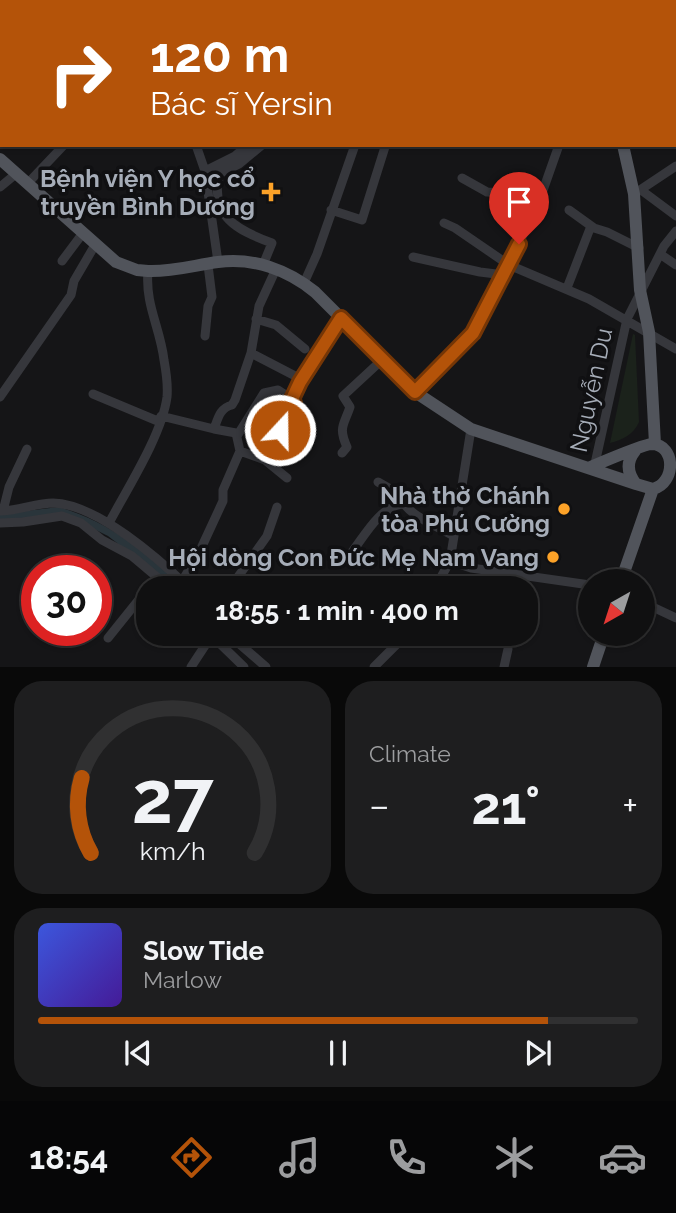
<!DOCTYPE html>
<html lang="en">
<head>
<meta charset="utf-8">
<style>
	:root { --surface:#101011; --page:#1e1e1f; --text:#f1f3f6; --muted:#9c9d9f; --line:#303031; --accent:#b45309 }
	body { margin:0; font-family:Raleway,sans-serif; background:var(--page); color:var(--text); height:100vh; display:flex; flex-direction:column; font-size:26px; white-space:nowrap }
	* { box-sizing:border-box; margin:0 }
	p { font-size:23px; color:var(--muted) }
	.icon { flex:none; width:38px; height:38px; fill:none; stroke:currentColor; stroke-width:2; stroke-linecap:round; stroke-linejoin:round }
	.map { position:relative; height:667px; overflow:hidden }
	.panel { display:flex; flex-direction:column; gap:14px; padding:14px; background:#090909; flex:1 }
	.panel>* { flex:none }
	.top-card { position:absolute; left:0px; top:0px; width:677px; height:147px; box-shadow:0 2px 5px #0004,0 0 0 2px var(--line); background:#b45309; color:#fff; overflow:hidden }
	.needle { width:46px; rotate:219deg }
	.buttons { position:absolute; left:578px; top:569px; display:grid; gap:14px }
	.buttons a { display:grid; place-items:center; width:77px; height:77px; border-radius:50%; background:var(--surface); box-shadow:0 2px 5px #0004,0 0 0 2px var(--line); font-size:35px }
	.speed { position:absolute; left:21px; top:555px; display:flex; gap:14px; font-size:35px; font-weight:700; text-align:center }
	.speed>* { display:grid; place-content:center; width:91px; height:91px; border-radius:50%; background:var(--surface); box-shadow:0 2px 5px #0004,0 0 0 2px var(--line); line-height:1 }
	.speed .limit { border:10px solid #d22; background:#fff; color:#111 }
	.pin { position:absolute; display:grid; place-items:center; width:60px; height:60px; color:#fff; margin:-72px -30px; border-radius:50% 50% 50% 0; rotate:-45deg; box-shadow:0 0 7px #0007 }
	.pin .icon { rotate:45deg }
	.me { position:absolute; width:77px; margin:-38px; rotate:21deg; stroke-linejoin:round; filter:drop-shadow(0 0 5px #0008) }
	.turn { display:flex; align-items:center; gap:24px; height:147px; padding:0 35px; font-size:32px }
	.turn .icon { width:91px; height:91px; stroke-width:2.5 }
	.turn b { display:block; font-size:49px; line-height:60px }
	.big { font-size:52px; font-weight:700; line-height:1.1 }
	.panel .widget { flex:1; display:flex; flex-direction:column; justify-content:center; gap:10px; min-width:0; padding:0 24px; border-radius:28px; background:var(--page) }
	.panel .dial { align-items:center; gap:0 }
	.dial svg { height:182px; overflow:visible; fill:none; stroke:var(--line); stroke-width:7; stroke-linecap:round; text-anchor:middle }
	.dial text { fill:var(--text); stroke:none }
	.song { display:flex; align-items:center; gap:21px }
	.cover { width:84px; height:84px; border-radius:10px; background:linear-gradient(135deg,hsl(230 70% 55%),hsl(260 70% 35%)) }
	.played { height:7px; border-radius:4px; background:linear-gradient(90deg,var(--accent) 85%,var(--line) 85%) }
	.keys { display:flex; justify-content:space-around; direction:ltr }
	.heat { display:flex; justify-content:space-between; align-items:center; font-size:38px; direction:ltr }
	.panel .tiles { flex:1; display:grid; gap:14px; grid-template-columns:1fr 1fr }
	.widget:last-child { grid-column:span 2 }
	.trip { position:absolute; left:136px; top:576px; width:402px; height:70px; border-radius:28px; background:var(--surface); box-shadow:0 2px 5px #0004,0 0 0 2px var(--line); font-weight:700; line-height:70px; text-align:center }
	.dock { display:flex; height:112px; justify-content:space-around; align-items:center; background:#060607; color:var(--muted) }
	.dock .icon { width:49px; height:49px }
	.dock .active { color:var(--accent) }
	.dock b { font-size:32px; color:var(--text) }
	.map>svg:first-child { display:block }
</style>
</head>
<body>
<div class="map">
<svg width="676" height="667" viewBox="0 0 676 667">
	<rect width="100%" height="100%" fill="#151517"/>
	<path fill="#1b221b" d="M633,334l2,1 4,87c-5,12 -17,18 -29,21z"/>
	<path fill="#2a353b" d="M59,507c48,14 91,46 125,81h-9l-67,-52 -40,-20 -68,4v-6z"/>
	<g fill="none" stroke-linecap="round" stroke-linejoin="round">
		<path stroke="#36373c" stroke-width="9" d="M32,0l2,2
			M445,0l3,2
			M531,0l1,2
			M639,0l1,2
			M145,2l1,-2
			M401,2l1,-2
			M0,35l2,2
			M676,76v1
			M196,145l9,26 13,91
			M262,145l-23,19 -20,10c-9,43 18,56 53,69l-9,22
			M205,171l30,-15 13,-11
			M462,178l25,14 34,2 18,6
			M28,183l36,-38
			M0,187l17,-14
			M641,190l35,26
			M634,194l42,-28
			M331,210l31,10 23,-73 -4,-2
			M569,210l25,18 13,4 32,16
			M444,223l11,5 54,37 80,34 87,50
			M660,254l16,11
			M413,257l67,15 24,3
			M62,261l21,-28
			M304,283l13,-29 38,-109
			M567,288l24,-62
			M256,319l20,6 29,24
			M205,336l3,-30 4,-9 -4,-32
			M251,353l50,26
			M415,392l58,-59 36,-68 32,-69 18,-51
			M93,394l67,28
			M0,397l71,-102 3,-14 21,-36
			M161,416l53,13c4,-11 6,-21 18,-24l3,-5 16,-47 8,-47 17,-37
			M237,436l27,-43 14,-3 14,9
			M290,440l-10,-10 1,-3 13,-24
			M281,450l13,-15 8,-15 -10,-21 8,-17 41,-64
			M240,451l25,9 22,18
			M342,453l5,-6c-9,-20 -3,-22 3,-40l-7,-11 40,-37
			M594,468l33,-149 37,-73 12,-15
			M378,482l21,12c5,20 36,31 53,41
			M0,511c18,0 36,-8 53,-8 44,1 106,56 136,85
			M3,511l6,-24 18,-38
			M0,523l23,-1 39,-6 19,7 21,17 30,16 38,32
			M109,523c18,-34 53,-88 58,-126 1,-11 -1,-26 -3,-37 -4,-33 -19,-55 -16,-89
			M352,552c13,-17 28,-45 50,-48
			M450,561l21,7 119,17
			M182,581l16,-26 25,-54v-11l17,-39 -4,-18 -22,-4
			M230,588l37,-52 10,-29
			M435,588l15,-27 21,-132
			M642,602l34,16
			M210,634l34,33
			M228,634l38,33
			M466,634l4,2
			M108,638l49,-61
			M191,667l21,-32
			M374,667l25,-25 5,-8
			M504,667l4,-18"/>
		<path stroke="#51545b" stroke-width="12" d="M605,2v-2
			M623,145l11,49 6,96 9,42 6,112
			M0,159l116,103 21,8 11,1c24,1 47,-6 70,-9 35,-5 70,8 97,30l100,100 56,37 165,55
			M588,468c12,-5 56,-24 64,-24 24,1 24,39 1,45l-17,-5c-9,-11 -10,-22 -1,-33
			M621,581l32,-92
			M593,667l11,-33"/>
	</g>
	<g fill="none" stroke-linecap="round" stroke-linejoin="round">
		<defs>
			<path id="route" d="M280,430l14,-27 -2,-4 8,-17 41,-64 74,74 58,-59 46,-89"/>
		</defs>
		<use href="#route" stroke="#753606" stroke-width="18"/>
		<use href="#route" stroke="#b45309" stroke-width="12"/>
	</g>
	<g fill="#fca228" stroke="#101012" stroke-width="2.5">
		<path d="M267.5 181.5h7v7h7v7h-7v7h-7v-7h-7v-7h7z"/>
		<circle cx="564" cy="509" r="7"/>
		<circle cx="553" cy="557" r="7"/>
	</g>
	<g text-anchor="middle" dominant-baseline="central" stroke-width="7" stroke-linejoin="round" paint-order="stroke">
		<g font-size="24" font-weight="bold" fill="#a6adb8" stroke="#101012" text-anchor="end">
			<text x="255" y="178">Bệnh viện Y học cổ<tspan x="255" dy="28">truyền Bình Dương</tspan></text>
			<text x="550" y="495">Nhà thờ Chánh<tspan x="550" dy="28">tòa Phú Cường</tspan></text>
			<text x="539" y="557">Hội dòng Con Đức Mẹ Nam Vang</text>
		</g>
		<g font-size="24" fill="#a6adb8" stroke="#101012">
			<text transform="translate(591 390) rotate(-78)">Nguyễn Du</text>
		</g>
	</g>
</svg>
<div class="buttons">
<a><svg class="needle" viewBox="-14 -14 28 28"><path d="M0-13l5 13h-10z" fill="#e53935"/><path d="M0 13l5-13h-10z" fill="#9c9d9f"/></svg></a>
</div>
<div class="speed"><div class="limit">30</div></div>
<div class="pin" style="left:519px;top:244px;background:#d93025"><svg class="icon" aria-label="arrive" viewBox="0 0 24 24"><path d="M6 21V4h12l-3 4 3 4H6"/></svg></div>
<svg class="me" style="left:280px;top:430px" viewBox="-20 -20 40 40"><circle r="17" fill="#b45309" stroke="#fff" stroke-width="3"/><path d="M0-11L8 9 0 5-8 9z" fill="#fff"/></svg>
<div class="trip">18:55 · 1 min · 400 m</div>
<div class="top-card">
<div class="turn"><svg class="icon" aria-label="right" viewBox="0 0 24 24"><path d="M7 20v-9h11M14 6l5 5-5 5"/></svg><div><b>120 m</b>Bác sĩ Yersin</div></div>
</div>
</div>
<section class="panel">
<div class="tiles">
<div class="widget dial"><svg viewBox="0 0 100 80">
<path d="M14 69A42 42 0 1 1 86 69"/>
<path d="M14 69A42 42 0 0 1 10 36" stroke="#b45309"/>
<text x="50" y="56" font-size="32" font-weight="700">27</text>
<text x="50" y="72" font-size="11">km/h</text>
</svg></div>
<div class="widget"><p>Climate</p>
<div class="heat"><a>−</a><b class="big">21°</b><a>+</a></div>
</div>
<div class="widget">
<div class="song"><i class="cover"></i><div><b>Slow Tide</b><p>Marlow</p></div></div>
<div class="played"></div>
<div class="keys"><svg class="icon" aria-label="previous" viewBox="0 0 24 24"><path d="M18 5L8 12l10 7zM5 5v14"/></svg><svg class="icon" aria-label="pause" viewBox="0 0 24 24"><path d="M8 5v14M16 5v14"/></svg><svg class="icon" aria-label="next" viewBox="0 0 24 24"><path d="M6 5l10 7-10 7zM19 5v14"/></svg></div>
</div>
</div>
</section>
<nav class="dock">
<b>18:54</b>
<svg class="icon active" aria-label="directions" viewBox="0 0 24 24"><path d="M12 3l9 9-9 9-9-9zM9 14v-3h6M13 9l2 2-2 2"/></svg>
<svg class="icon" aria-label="music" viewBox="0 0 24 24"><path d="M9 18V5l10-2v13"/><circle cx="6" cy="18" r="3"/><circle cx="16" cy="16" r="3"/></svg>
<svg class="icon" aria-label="phone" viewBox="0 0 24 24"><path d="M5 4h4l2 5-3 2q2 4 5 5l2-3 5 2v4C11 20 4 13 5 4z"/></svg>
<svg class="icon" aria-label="climate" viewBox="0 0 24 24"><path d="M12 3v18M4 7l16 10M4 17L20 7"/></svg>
<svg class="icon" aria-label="car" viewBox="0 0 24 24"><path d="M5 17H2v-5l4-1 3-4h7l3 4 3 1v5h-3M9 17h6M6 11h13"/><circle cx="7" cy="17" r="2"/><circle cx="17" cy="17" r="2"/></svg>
</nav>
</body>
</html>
